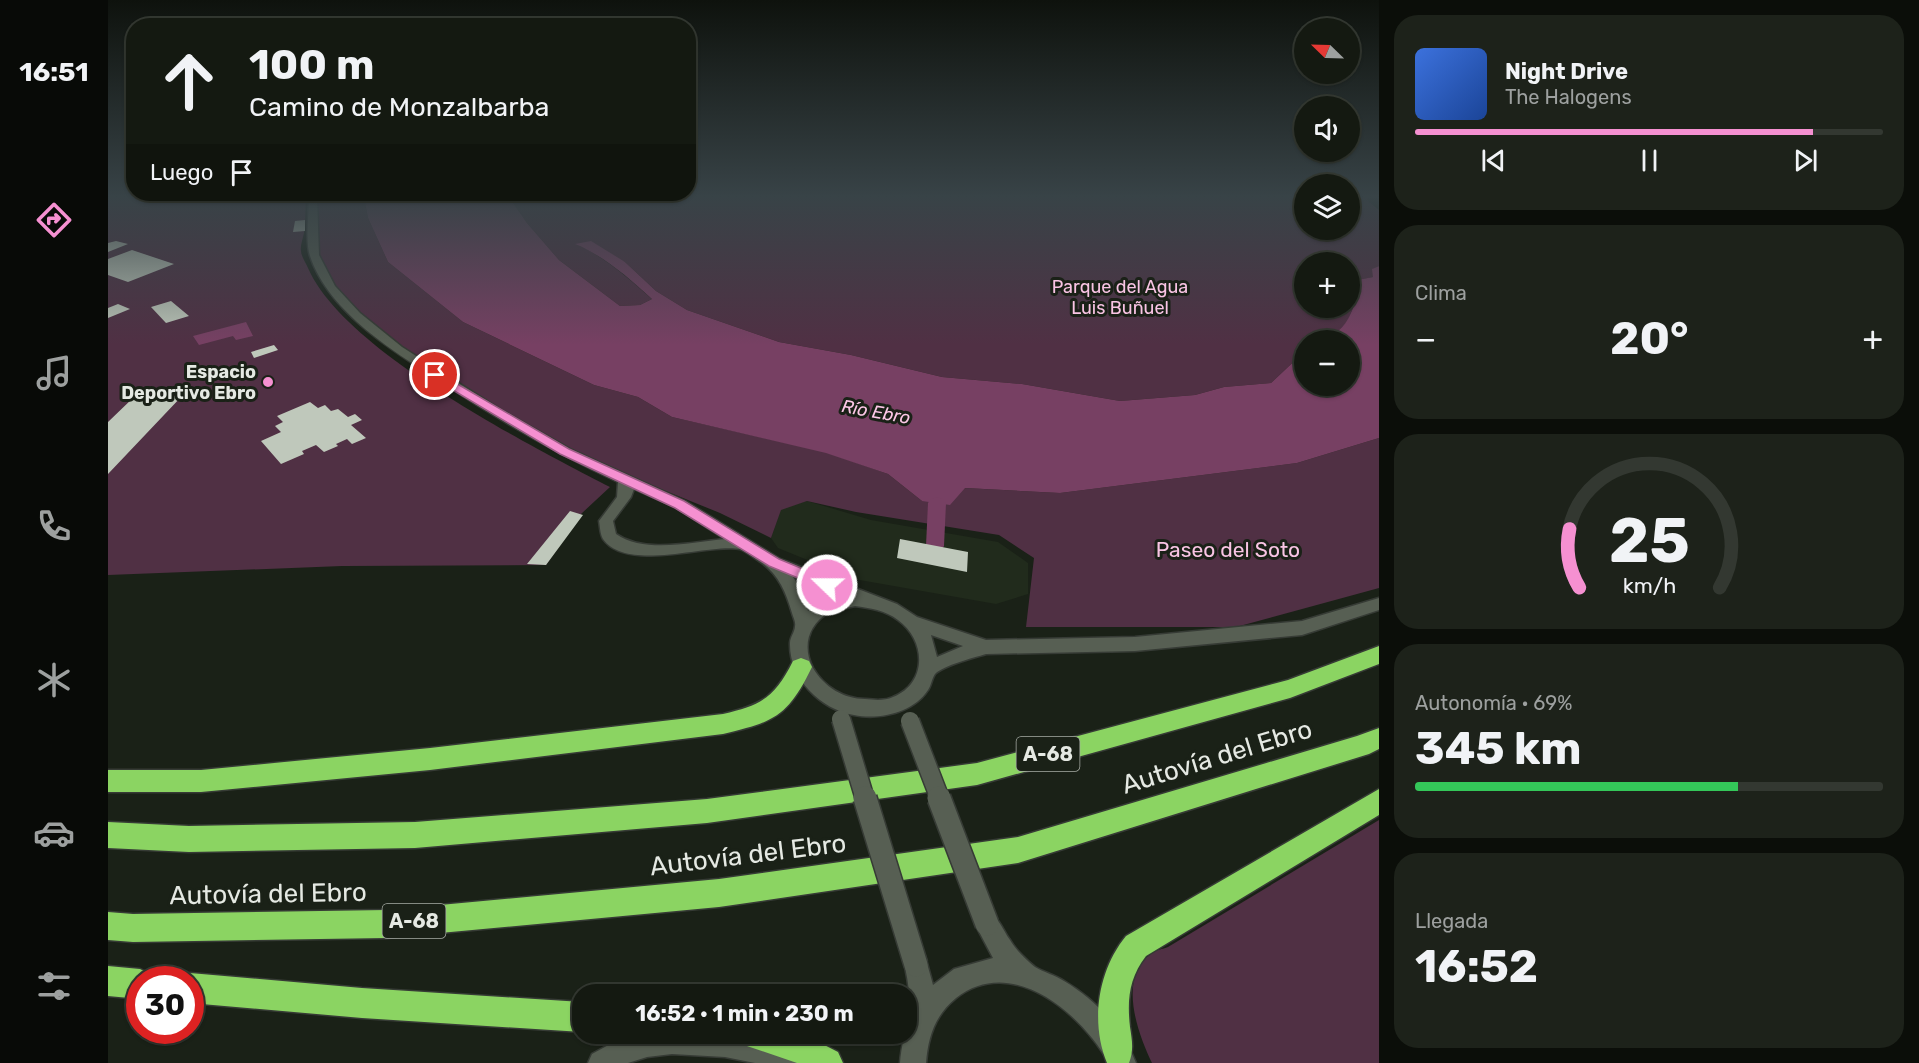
<!DOCTYPE html>
<html lang="es">
<head>
<meta charset="utf-8">
<style>
	:root { --surface:#141911; --page:#1d221a; --text:#f1f3f6; --muted:#9da09f; --line:#333831; --accent:#f590d1 }
	body { margin:0; font-family:Rubik,sans-serif; background:var(--page); color:var(--text); height:100vh; display:flex; flex-direction:column; font-size:22px; white-space:nowrap }
	* { box-sizing:border-box; margin:0 }
	p { font-size:20px; color:var(--muted) }
	.icon { flex:none; width:33px; height:33px; fill:none; stroke:currentColor; stroke-width:2; stroke-linecap:round; stroke-linejoin:round }
	.map { position:relative; flex:1; overflow:hidden }
	.sheet { display:flex; flex-direction:column; gap:15px; padding:15px; background:#0b0e09; width:540px }
	.sheet>* { flex:none }
	.top-card { position:absolute; left:18px; top:18px; width:570px; height:183px; border-radius:24px; box-shadow:0 2px 4px #0004,0 0 0 2px var(--line); background:#141911; color:var(--text); overflow:hidden }
	.needle { width:39px; rotate:293deg }
	.buttons { position:absolute; left:1186px; top:18px; display:grid; gap:12px }
	.buttons a { display:grid; place-items:center; width:66px; height:66px; border-radius:50%; background:var(--surface); box-shadow:0 2px 4px #0004,0 0 0 2px var(--line); font-size:30px }
	.speed { position:absolute; left:18px; top:966px; display:flex; gap:12px; font-size:30px; font-weight:700; text-align:center }
	.speed>* { display:grid; place-content:center; width:78px; height:78px; border-radius:50%; background:var(--surface); box-shadow:0 2px 4px #0004,0 0 0 2px var(--line); line-height:1 }
	.speed .limit { border:9px solid #d22; background:#fff; color:#111 }
	.pin { position:absolute; display:grid; place-items:center; width:51px; height:51px; color:#fff; margin:-26px; border:3px solid #fff; border-radius:50%; box-shadow:0 2px 6px #0007 }
	.me { position:absolute; width:66px; margin:-33px; rotate:292deg; stroke-linejoin:round; filter:drop-shadow(0 0 4px #0008) }
	.turn { display:flex; align-items:center; gap:21px; height:126px; padding:0 24px; font-size:27px }
	.turn .icon { width:78px; height:78px; stroke-width:2.5 }
	.turn b { display:block; font-size:42px; line-height:51px }
	.then { display:flex; align-items:center; height:57px; padding:0 24px; background:#0003; gap:12px; font-size:22px }
	.big { font-size:45px; font-weight:700; line-height:1.1 }
	.sheet .tile { flex:1; display:flex; flex-direction:column; justify-content:center; gap:9px; min-width:0; padding:0 21px; border-radius:24px; background:var(--page) }
	.sheet .dial { align-items:center; gap:0 }
	.dial svg { height:156px; overflow:visible; fill:none; stroke:var(--line); stroke-width:7; stroke-linecap:round; text-anchor:middle }
	.dial text { fill:var(--text); stroke:none }
	.song { display:flex; align-items:center; gap:18px }
	.cover { width:72px; height:72px; border-radius:9px; background:linear-gradient(135deg,hsl(220 70% 55%),hsl(220 70% 35%)) }
	.played { height:6px; border-radius:3px; background:linear-gradient(90deg,var(--accent) 85%,var(--line) 85%) }
	.keys { display:flex; justify-content:space-around; direction:ltr }
	.heat { display:flex; justify-content:space-between; align-items:center; font-size:33px; direction:ltr }
	.charge { height:9px; border-radius:4px; background:linear-gradient(90deg,#34c759 69%,var(--line) 0) }
	.trip { position:absolute; left:464px; top:984px; width:345px; height:60px; border-radius:24px; background:var(--surface); box-shadow:0 2px 4px #0004,0 0 0 2px var(--line); font-weight:700; line-height:60px; text-align:center }
	main { display:flex; flex:1; min-height:0 }
	.tab-bar { display:flex; flex-direction:column; width:108px; justify-content:space-around; align-items:center; background:#080a07; color:var(--muted) }
	.tab-bar .icon { width:42px; height:42px }
	.tab-bar .selected { color:var(--accent) }
	.tab-bar b { font-size:27px; color:var(--text) }
	.map>svg:first-child { display:block }
</style>
</head>
<body>
<main>
<nav class="tab-bar">
<b>16:51</b>
<svg class="icon selected" aria-label="directions" viewBox="0 0 24 24"><path d="M12 3l9 9-9 9-9-9zM9 14v-3h6M13 9l2 2-2 2"/></svg>
<svg class="icon" aria-label="music" viewBox="0 0 24 24"><path d="M9 18V5l10-2v13"/><circle cx="6" cy="18" r="3"/><circle cx="16" cy="16" r="3"/></svg>
<svg class="icon" aria-label="phone" viewBox="0 0 24 24"><path d="M5 4h4l2 5-3 2q2 4 5 5l2-3 5 2v4C11 20 4 13 5 4z"/></svg>
<svg class="icon" aria-label="climate" viewBox="0 0 24 24"><path d="M12 3v18M4 7l16 10M4 17L20 7"/></svg>
<svg class="icon" aria-label="car" viewBox="0 0 24 24"><path d="M5 17H2v-5l4-1 3-4h7l3 4 3 1v5h-3M9 17h6M6 11h13"/><circle cx="7" cy="17" r="2"/><circle cx="17" cy="17" r="2"/></svg>
<svg class="icon" aria-label="filters" viewBox="0 0 24 24"><path d="M4 7h16M4 17h16"/><circle cx="9" cy="7" r="2"/><circle cx="15" cy="17" r="2"/></svg>
</nav>
<div class="map">
<svg width="1271" height="1063" viewBox="0 0 1271 1063">
	<rect width="100%" height="100%" fill="#1a2117"/>
	<path fill="#212b1c" d="M699,501l64,19 127,22 30,21v31l-32,10 -142,-25 -76,-31 -7,-10 10,-29z"/>
	<path fill="#503044" d="M0,197h198c-1,12 0,24 -2,36 -1,5 -4,13 -3,18 0,5 5,12 7,17 36,83 221,177 302,219l-29,27 -35,51 -204,1 -234,9z
		M205,197h51l4,21 20,44 75,60 131,63 44,12 34,20 154,35 62,22 34,27 42,-13 96,5 237,-30 82,-25v150l-143,39h-210l8,-69 -35,-23 -143,-23 -49,-11 -26,9 -10,28 -51,-25 -69,-28 -26,-5 -36,-16 -191,-115 -67,-62 -17,-32z
		M401,197h796v33h45v-33h16l3,5 10,8v56l-6,3 1,8 -17,3 -7,10v-28h-45v46h45v-13l6,4c-11,32 -16,41 -51,41v11l-34,32 -47,4 -29,8 -75,6 -98,-17 -80,-7 -91,-22 -72,-13 -92,-32 -31,-19 -31,-29 -49,-18c29,13 53,35 76,55l-12,6 -20,1 -61,-46 -32,-37z
		M1271,820v243h-227c-14,-29 -35,-85 -1,-109 4,-4 12,-5 17,-7z"/>
	<path fill="#774063" d="M256,197h145l18,26 32,37 61,46 20,-1 12,-6c-23,-21 -48,-43 -77,-55l16,-3 34,21 31,29 31,19 92,32 72,13 91,22 80,7 98,17 75,-6 29,-8 47,-4 34,-32v35h45v-46h-25c20,-11 24,-20 31,-41l-6,-4v-5l7,-10 16,-3 -1,-8 7,-3v172l-82,25 -237,30 -95,-5 -15,17 -28,-4 -34,-27 -62,-21 -154,-36 -34,-20 -44,-12 -131,-63 -75,-60 -20,-44z
		M138,322l7,14 -17,4 -3,-4 -34,9 -6,-9z"/>
	<g fill="none" stroke-linecap="round" stroke-linejoin="round">
		<path fill="#774063" fill-rule="evenodd" d="M829,497l6,2 3,4 -2,43 -3,5 -6,2 -6,-2 -3,-5 2,-43 3,-4z"/>
	</g>
	<path fill="#bfc8bb" d="M197,220v11l-12,1 2,-11z
		M8,241l12,3 -20,8v-9z
		M24,250l42,14 -46,18 -20,-7v-16z
		M63,301l18,15 -23,7 -15,-16z
		M10,304l12,5 -22,9v-10z
		M166,345l4,5 -24,8 -3,-6z
		M74,396l-74,78v-52l26,-25z
		M202,402l8,6 7,-3 6,6 7,-2 10,8 7,-3 7,6 -11,5 15,13 -14,6 -5,-5 -11,5 2,2 -14,6 -8,-7 -14,6 2,3 -23,10 -20,-23 20,-9 -6,-6 8,-4 -6,-6z
		M462,511l13,4 -37,50 -19,-1z
		M792,539l68,13 -1,20 -70,-14z"/>
	<g fill="none" stroke-linecap="round" stroke-linejoin="round">
		<defs>
			<path id="minor" d="M201,197h8l2,58 16,31 25,27 42,34 99,63 69,39 115,52 95,58 117,45 20,13 69,23 149,-3 167,-16 77,-23v12l-77,25 -167,16 -149,3c-13,4 -42,11 -51,20 -3,4 -4,12 -7,16 -15,23 -49,30 -74,25 -34,-6 -65,-37 -64,-72 0,-6 5,-11 5,-17 1,-4 -2,-9 -3,-13 -6,-21 -14,-40 -33,-52 -6,-4 -13,-10 -19,-12 -32,-6 -113,24 -137,-10 -3,-5 -3,-13 -4,-18l18,-24 1,-15c-62,-29 -118,-61 -175,-99 -47,-30 -114,-70 -133,-127 -5,-14 -1,-43 -1,-59zM526,489l41,18 50,32c-33,3 -80,15 -109,-5l-3,-13 18,-24zM685,577l48,20 -23,6 -10,8 -7,-22zM747,606c15,2 30,4 43,14 28,20 30,63 -5,77 -9,4 -18,3 -28,2 -21,0 -41,-12 -52,-31 -11,-21 -5,-43 15,-55 8,-4 19,-5 27,-7zM823,635l32,11 -26,11z
				M879,912c13,6 15,17 23,28 5,9 17,21 25,27 8,5 20,8 29,14 32,19 58,47 72,82h-27c-28,-50 -97,-109 -153,-65 -21,17 -28,39 -30,65h-26c2,-28 13,-50 8,-79 -1,-11 -5,-17 -1,-28l9,-3 9,3 8,29 21,-16 39,-11 -18,-34 4,-8z
				M532,1034h97l61,16 9,4 4,9h-56l-30,-6 -53,-3 -25,3 -19,6h-40l4,-9 22,-12z"/>
			<path id="highway" d="M1271,646v18l-89,34 -313,87 -270,38 -292,25 -226,4 -81,-4v-26l81,4 226,-4 292,-23 270,-36 311,-83z
				M693,658l8,3 3,6c-24,49 -37,55 -89,67l-293,36 -229,22h-93v-22h93l229,-22 293,-34c39,-9 52,-17 70,-53z
				M1271,728v21l-10,5 -351,109 -299,44 -333,31 -253,4 -25,-2v-28l25,2 253,-4 333,-31 299,-42 339,-101z
				M1271,789v26l-233,141c-17,22 -19,44 -16,71 2,13 4,23 -1,36h-22c-17,-41 -9,-93 19,-127z
				M0,966l32,3 10,5 3,6h-13v19l-32,-3z
				M82,973l172,15 220,14v30l-220,-14 -172,-15v-23h-11z
				M632,1034h63l35,18 5,11h-46l-53,-18z"/>
		</defs>
		<use href="#minor" stroke="#363b35" stroke-width="3"/>
		<use href="#highway" stroke="#363b35" stroke-width="3"/>
		<use href="#minor" fill="#575f53" fill-rule="evenodd"/>
		<use href="#highway" fill="#8bd462" fill-rule="evenodd"/>
		<defs>
			<path id="minor-bridge-far1" d="M733,719l24,80
				M802,721l30,78"/>
			<path id="minor-bridge" d="M757,798l51,167
				M831,798l48,126"/>
		</defs>
		<use href="#minor-bridge-far1" stroke="#363b35" stroke-width="21" stroke-linecap="butt"/>
		<use href="#minor-bridge" stroke="#363b35" stroke-width="26" stroke-linecap="butt"/>
		<use href="#minor-bridge-far1" stroke="#575f53" stroke-width="18"/>
		<use href="#minor-bridge" stroke="#575f53" stroke-width="23"/>
	</g>
	<linearGradient id="sky" x2="0" y2="1"><stop stop-color="#0e120d"/><stop offset="0.57" stop-color="#384347"/><stop offset="1" stop-color="#384347" stop-opacity="0"/></linearGradient>
	<rect width="1271" height="345" fill="url(#sky)"/>
	<path fill="#f590d1" stroke="#9f5e88" stroke-width="1.5" d="M327,371l134,78 115,52 95,58 53,22 2,4 -2,3 -5,2 -58,-24 -94,-58 -115,-54 -129,-77v-5z"/>
	<circle fill="#f590d1" stroke="#1a2117" stroke-width="2" cx="160" cy="382" r="6"/>
	<g text-anchor="middle" dominant-baseline="central" stroke-width="6" stroke-linejoin="round" paint-order="stroke">
		<g font-size="18" fill="#f9c4e4" stroke="#1a2117">
			<text x="1012" y="287">Parque del Agua<tspan x="1012" dy="21">Luis Buñuel</tspan></text>
		</g>
		<g font-size="18" font-weight="bold" fill="#e5e9e3" stroke="#1a2117" text-anchor="end">
			<text x="148" y="372">Espacio<tspan x="148" dy="21">Deportivo Ebro</tspan></text>
		</g>
		<g font-size="18" font-style="italic" fill="#fdc8e7" stroke="#1a2117">
			<text transform="translate(768 412) rotate(10)">Río Ebro</text>
		</g>
		<g fill="#1a2117" stroke="#a8ada6" stroke-width="1.5">
			<rect x="908.5" y="737" width="63" height="34" rx="4.5"/>
			<rect x="274.5" y="904" width="63" height="34" rx="4.5"/>
		</g>
		<g font-size="20" font-weight="bold" fill="#e5e9e3">
			<text x="940" y="754">A-68</text>
			<text x="306" y="921">A-68</text>
		</g>
		<g font-size="21" fill="#f9c4e4" stroke="#1a2117">
			<text x="1120" y="549">Paseo del Soto</text>
		</g>
		<g font-size="26" fill="#e5e9e3" stroke="#1a2117">
			<text transform="translate(1109 757) rotate(-17)">Autovía del Ebro</text>
			<text transform="translate(640 855) rotate(-7)">Autovía del Ebro</text>
			<text transform="translate(160 894) rotate(-1)">Autovía del Ebro</text>
		</g>
	</g>
</svg>
<div class="buttons">
<a><svg class="needle" viewBox="-14 -14 28 28"><path d="M0-13l5 13h-10z" fill="#e53935"/><path d="M0 13l5-13h-10z" fill="#9da09f"/></svg></a>
<a><svg class="icon" aria-label="sound" viewBox="0 0 24 24"><path d="M4 9h4l5-4v14l-5-4H4zM17 9q2 3 0 6"/></svg></a>
<a><svg class="icon" aria-label="layers" viewBox="0 0 24 24"><path d="M12 4l9 5-9 5-9-5zM3 14l9 5 9-5"/></svg></a>
<a>+</a>
<a>−</a>
</div>
<div class="speed"><div class="limit">30</div></div>
<div class="pin" style="left:327px;top:375px;background:#d93025"><svg class="icon" aria-label="arrive" viewBox="0 0 24 24"><path d="M6 21V4h12l-3 4 3 4H6"/></svg></div>
<svg class="me" style="left:719px;top:585px" viewBox="-20 -20 40 40"><circle r="17" fill="#f590d1" stroke="#fff" stroke-width="3"/><path d="M0-11L8 9 0 5-8 9z" fill="#fff"/></svg>
<div class="trip">16:52 · 1 min · 230 m</div>
<div class="top-card">
<div class="turn"><svg class="icon" aria-label="ahead" viewBox="0 0 24 24"><path d="M12 20V5M6 11l6-6 6 6"/></svg><div><b>100 m</b>Camino de Monzalbarba</div></div>
<div class="then">Luego<svg class="icon" aria-label="arrive" viewBox="0 0 24 24"><path d="M6 21V4h12l-3 4 3 4H6"/></svg></div>
</div>
</div>
<section class="sheet">
<div class="tile">
<div class="song"><i class="cover"></i><div><b>Night Drive</b><p>The Halogens</p></div></div>
<div class="played"></div>
<div class="keys"><svg class="icon" aria-label="previous" viewBox="0 0 24 24"><path d="M18 5L8 12l10 7zM5 5v14"/></svg><svg class="icon" aria-label="pause" viewBox="0 0 24 24"><path d="M8 5v14M16 5v14"/></svg><svg class="icon" aria-label="next" viewBox="0 0 24 24"><path d="M6 5l10 7-10 7zM19 5v14"/></svg></div>
</div>
<div class="tile"><p>Clima</p>
<div class="heat"><a>−</a><b class="big">20°</b><a>+</a></div>
</div>
<div class="tile dial"><svg viewBox="0 0 100 80">
<path d="M14 69A42 42 0 1 1 86 69"/>
<path d="M14 69A42 42 0 0 1 9 39" stroke="#f590d1"/>
<text x="50" y="56" font-size="32" font-weight="700">25</text>
<text x="50" y="72" font-size="11">km/h</text>
</svg></div>
<div class="tile"><p>Autonomía · 69%</p><b class="big">345 km</b><div class="charge"></div></div>
<div class="tile"><p>Llegada</p><b class="big">16:52</b></div>
</section>
</main>
</body>
</html>
